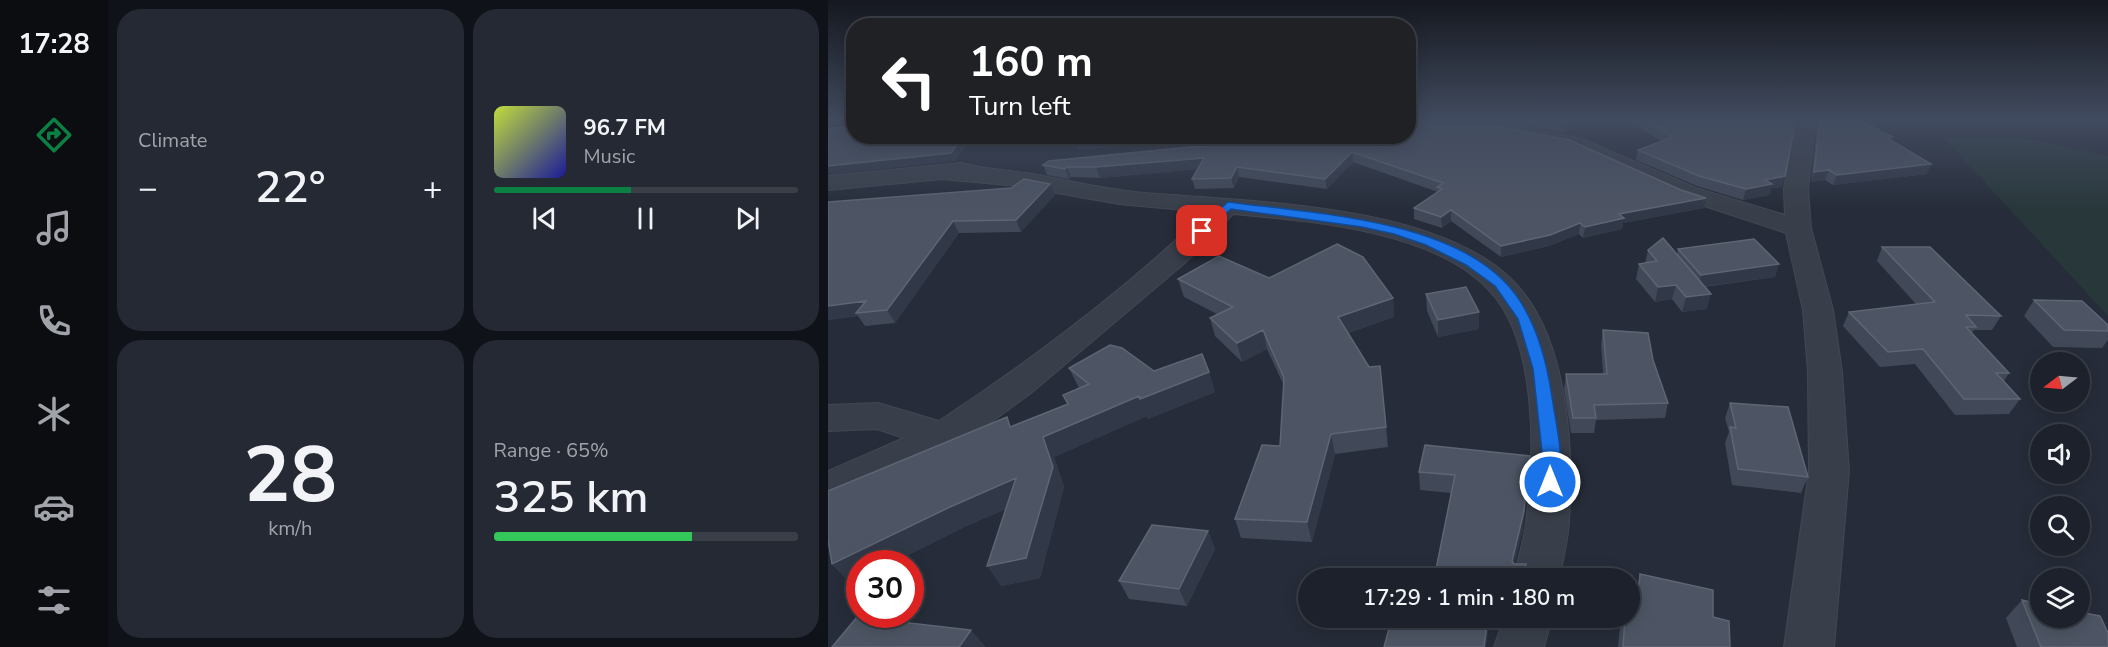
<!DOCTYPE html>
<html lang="en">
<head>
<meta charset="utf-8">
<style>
	:root { --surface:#1c212b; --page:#252933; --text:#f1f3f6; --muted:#a0a3a9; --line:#3a3e47; --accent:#0b8043 }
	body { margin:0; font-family:"Nunito Sans",sans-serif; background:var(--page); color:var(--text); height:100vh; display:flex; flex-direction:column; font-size:22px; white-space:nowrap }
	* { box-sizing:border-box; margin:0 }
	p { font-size:20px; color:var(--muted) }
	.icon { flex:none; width:33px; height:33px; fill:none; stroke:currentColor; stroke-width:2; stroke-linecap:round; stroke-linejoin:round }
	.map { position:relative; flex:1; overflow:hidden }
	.drawer { display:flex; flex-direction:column; gap:9px; padding:9px; background:#0f1218; width:720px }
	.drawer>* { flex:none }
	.banner { position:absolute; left:18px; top:18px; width:570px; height:126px; border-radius:24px; box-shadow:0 3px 15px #0003,0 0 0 2px var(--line); background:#202124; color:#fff; overflow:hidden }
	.needle { width:39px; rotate:254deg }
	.controls { position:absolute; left:1202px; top:352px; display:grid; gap:12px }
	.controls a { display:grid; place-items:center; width:60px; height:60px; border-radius:50%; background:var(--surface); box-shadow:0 3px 15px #0003,0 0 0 2px var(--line); font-size:30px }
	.speed { position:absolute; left:18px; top:550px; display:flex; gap:12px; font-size:30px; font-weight:700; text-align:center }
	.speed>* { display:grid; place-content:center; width:78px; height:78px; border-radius:50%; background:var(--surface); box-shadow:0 3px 15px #0003,0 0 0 2px var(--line); line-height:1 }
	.speed .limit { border:9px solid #d22; background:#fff; color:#111 }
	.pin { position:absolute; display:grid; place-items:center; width:51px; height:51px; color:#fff; margin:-26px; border-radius:12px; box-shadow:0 3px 9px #0006 }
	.me { position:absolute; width:66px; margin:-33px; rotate:0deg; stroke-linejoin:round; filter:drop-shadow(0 0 4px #0008) }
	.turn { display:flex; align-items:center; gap:21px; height:126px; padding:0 24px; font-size:27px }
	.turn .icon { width:78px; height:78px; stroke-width:2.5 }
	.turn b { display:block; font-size:42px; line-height:51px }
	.big { font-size:45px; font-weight:600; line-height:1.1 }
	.drawer .tile { flex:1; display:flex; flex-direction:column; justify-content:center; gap:9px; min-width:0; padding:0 21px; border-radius:24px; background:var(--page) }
	.drawer .dial { align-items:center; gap:0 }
	.dial b { font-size:78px; line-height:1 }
	.song { display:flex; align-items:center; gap:18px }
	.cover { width:72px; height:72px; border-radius:9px; background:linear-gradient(135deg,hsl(70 70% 55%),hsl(240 70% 35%)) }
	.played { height:6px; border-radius:3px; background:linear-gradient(90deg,var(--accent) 45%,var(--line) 45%) }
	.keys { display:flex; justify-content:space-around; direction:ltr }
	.heat { display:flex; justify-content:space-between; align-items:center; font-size:33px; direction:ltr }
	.charge { height:9px; border-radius:4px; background:linear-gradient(90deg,#34c759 65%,var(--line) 0) }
	.drawer .tiles { flex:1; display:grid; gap:9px; grid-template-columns:repeat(2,1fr) }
	.trip { position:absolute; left:470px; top:568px; width:342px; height:60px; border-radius:30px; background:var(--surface); box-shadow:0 3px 15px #0003,0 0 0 2px var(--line); font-weight:600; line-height:60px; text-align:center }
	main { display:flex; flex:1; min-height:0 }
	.dock { display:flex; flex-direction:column; width:108px; justify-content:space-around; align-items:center; background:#0b0d11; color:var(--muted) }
	.dock .icon { width:42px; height:42px }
	.dock .on { color:var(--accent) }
	.dock b { font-size:27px; color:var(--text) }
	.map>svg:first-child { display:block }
</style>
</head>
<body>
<main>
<nav class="dock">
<b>17:28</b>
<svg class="icon on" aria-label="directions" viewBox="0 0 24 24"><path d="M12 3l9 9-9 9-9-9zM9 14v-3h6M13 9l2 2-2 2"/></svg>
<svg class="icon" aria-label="music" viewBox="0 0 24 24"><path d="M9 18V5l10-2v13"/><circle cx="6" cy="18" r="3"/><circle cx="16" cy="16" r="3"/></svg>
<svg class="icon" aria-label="phone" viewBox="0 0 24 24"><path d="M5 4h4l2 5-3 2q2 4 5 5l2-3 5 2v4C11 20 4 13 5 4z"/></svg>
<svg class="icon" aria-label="climate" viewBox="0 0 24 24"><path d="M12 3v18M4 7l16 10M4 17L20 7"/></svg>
<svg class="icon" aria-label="car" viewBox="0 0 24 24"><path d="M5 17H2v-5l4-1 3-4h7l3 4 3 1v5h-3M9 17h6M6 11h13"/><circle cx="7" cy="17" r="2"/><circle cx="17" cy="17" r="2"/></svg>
<svg class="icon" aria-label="filters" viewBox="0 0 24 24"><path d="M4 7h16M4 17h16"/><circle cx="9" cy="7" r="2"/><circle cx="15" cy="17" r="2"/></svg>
</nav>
<section class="drawer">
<div class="tiles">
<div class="tile"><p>Climate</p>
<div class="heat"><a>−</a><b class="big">22°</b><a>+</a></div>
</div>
<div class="tile">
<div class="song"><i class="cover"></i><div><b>96.7 FM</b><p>Music</p></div></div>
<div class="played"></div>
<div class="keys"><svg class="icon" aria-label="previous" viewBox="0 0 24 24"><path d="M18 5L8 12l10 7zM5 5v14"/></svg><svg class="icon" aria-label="pause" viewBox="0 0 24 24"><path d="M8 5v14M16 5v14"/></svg><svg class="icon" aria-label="next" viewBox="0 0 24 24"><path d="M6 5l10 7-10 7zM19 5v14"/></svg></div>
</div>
<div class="tile dial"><b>28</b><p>km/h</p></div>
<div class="tile"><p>Range · 65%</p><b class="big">325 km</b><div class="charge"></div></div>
</div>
</section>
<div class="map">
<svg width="1280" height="647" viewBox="0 0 1280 647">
	<rect width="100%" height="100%" fill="#262c39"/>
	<path fill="#28373a" d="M1116,138l84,1 80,17v160z"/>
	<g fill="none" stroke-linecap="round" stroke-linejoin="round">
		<defs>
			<path id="minor" d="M580,119h78l96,20 114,49 89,27 -1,-26 12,-70h20l-8,70 3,39 22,82 9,62 7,99 -15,176h-50l25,-176 -1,-99 -5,-62 -17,-77 -106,-35 -111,-50 -83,-17h-78z
				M133,163c22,6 47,7 71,11 34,6 68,14 103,18 106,10 292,9 374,85 59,54 65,169 60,244 -1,20 -6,39 -10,58h-46c5,-19 11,-38 13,-57 9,-66 12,-181 -37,-232 -56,-60 -179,-69 -256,-76l-47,48 -155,131 -74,54 -129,58v-34l76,-33 -27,-9 -49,2v-26l50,-2 61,18c94,-62 186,-131 267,-209l-87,-8 -101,-18 -76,-7 -114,11v-14z
				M676,618h48l-8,29h-50z"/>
		</defs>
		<use href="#minor" stroke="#424853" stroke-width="2"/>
		<use href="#minor" fill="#393f4a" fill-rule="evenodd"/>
	</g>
	<path fill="#414958" d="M669,119h94l-28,14z
		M796,119h172l-14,68 -11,1 -2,7 -26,5 -46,-14 -61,-26 2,-10 24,-9z
		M990,119h38l36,21 35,34 -94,11 -8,-5 -14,2z
		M473,136l380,54 25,8 -2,10 -81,15 -1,6 -39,9 -4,-4 -30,12 -48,11 -50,-36 -9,7 -28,-9v-11l24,-16 -85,-30 -26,27 -88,-12 -5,11 -39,1 -3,-10 6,-10 -98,9 -29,-1 -2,2 -22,-4 -4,-10z
		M222,184l5,11 -34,37 -62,1 -64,90 -30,3 -7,-10 -30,4v-118l183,-14z
		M1054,247l119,69 -9,14h-18l-2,3 37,40 -5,8 16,18 -11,15 -54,1 -40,-51 -35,3 -37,-41 6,-14 67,-8 -39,-43z
		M850,249l101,15 -4,13 -71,10 3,22 -25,3 -10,-13 -17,3 -19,-23 3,-15 6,-1 3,-13 29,4z
		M441,278l124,20 1,19 -46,16 21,34 11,-1 8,81 -53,7 -23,88 -71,-4 -6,-19 45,-73 4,-60 -17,-37 -25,13 -27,-26 -5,-18 7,-4 -33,-17 -6,-18z
		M598,294l53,18v17l-41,8 -11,-26z
		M1206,300l74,25v15l-6,8 -49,-1 -29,-31z
		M775,330l50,30 15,43 -3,15 -69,2 -2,13h-23l-7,-44 2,-15h37l-2,-29z
		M241,368l140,4 6,20 -67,27 -1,-3 -93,41 10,30 -24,91 -39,8 5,-77 -42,18 -113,57 -19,-20 236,-160 11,-16z
		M902,403l78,74 -7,16 -69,-8 -7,-42 4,-11 -4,-14z
		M597,445l98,84 -9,35h12l-2,15h-90l17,-86 -31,-3 -1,-18z
		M380,531l7,18 -28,57 -58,-7 -10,-18z
		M812,574l90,73h-112l3,-29h8z
		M1194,600l86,47h-91l-11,-29z"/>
	<path fill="#313847" d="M745,119h18l-28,14 1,-10z
		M135,136h10l-18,25 -127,14v-9z
		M289,136h104l-142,14 -4,-10z
		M524,152l1,10 -26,27 -2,-10z
		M376,158l2,10 -106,10 -4,-11z
		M1103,164l-4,10 -94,11 4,-10z
		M239,167l4,10 -2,2 -4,-10z
		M409,167l2,10 -5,11 -3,-10z
		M1001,170l-4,10 -14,2 3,-10z
		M957,176l-3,11 -11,1 -2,7 -26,5 3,-11 19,-9z
		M222,184l5,11 -34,37 -5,-12z
		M878,198l-2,10 -81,15 -1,6 -39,9 2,-11 34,-13z
		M623,210v11l-9,7 -1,-11z
		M125,221l6,12 -64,90 -8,-13z
		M752,223l-1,11 -30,12 -48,11v-11z
		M951,264l-4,13 -77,10 3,-12z
		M848,285l-4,14 -17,3 3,-15z
		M883,294l-4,15 -25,3 4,-15z
		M565,298l1,19 -53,18 -3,-18z
		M38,301l-10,12 2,3 -30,4v-14z
		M651,312v17l-41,8v-17z
		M435,330l4,19 -25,13 -5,-19z
		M381,372l6,20 -67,27 -8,-20z
		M311,396l8,20 -93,41 10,30 -24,91 -39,8 -14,-20 56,-129z
		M503,434l4,20 -23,88 -5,-20z
		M702,456l-7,73 -10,42 -1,-10z
		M188,478l13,21 -65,28 -73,37h-31v16l-9,4 -19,-20 118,-57z
		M380,531l7,18 -28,57 -8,-17z
		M660,618h2l-4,29h-2z
		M143,630l15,17h-27z"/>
	<path fill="#4d5564" stroke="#5e6573" stroke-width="1.5" d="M714,119h31l-9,4z
		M814,119h154l-11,57 -20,4 7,4 -26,5 -47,-13 -61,-26 35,-13z
		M992,119h36l37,18 -6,1 44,26 -94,11 -8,-5 -15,2z
		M580,124h78l83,16 112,50 25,8 -87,16 5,4 -39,9 -5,-4 -30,12 -49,11 -50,-36 -10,7 -27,-9 28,-19 -5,-2 6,-4 -91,-31 -27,27 -88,-12 -6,11 -39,1 12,-21 -108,9h-29l-2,2 -22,-4 6,-4 252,-25h107z
		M26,125v11h109l-12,17 -123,13v-37z
		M252,136h37l-42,4z
		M196,179l26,5 -34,36 -63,1 -66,89 -31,3 10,-12 -38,5v-104l183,-14z
		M835,238l48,56 -25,3 -10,-12 -18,2 -19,-23 18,-3 -9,-11z
		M926,239l25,25 -78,11 -23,-26z
		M509,244l26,13 30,41 -55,19 31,50 11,-1 6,61 -55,7 -24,88 -72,-3 27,-74 18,1 4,-68 -21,-48 -26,13 -27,-25 23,-11 -55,-28 41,-23 50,22z
		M1054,247h48l71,69 -35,-1 10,12h-10l43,46h-13l24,26h-56l-41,-50 -35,3 -39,-40 86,-10z
		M638,287l13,25 -41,8 -12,-26z
		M1206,300l48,1 26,24v6l-44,-1z
		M775,330l45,3 5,27 15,43 -74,2 2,13h-23l-7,-44h41z
		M282,345l12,3 32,23 48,-17 7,18 -69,27 -1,-3 -96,41 10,30 -27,91 -39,8 29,-88 -66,29 -118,57 -4,-24v-49l179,-74 3,10 58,-23 -5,-9 26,-11 -20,-16z
		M902,403l58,4 20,70 -70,-8 -8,-42 6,1z
		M597,445l105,11 -6,55 -12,50 2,3h12l-1,8 -29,-3 -1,10h-61l21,-104 -36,-3z
		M324,525l56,6 -29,58 -60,-8z
		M812,574l73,16v27l16,4 1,26h-107l2,-29h4v-19l9,2z
		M1194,600l18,4v14h39v-6l21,4 8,17v14h-67z
		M29,617l114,13 -12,17h-127z
		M564,618h96l-4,29h-100z"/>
	<linearGradient id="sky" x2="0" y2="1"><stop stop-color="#15181f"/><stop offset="0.57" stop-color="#414b5f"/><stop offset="1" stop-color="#414b5f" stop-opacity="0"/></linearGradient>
	<rect width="1280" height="210" fill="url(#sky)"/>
	<path fill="#1a73e8" stroke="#114b97" stroke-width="1.5" d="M400,202c83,11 215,17 276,79 30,30 42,75 48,116 3,22 15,70 5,90h-13l-2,-5 1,-21 -10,-92 -15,-50 -23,-33 -29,-21 -40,-20 -32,-11 -32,-7 -131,-18 -25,24h-8v-5z"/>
</svg>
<div class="controls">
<a><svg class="needle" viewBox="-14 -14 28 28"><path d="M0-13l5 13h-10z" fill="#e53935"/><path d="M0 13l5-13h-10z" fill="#a0a3a9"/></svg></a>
<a><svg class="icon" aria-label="sound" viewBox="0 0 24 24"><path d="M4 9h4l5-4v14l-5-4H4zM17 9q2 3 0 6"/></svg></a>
<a><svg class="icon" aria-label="search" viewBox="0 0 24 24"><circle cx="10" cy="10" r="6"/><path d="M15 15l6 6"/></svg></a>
<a><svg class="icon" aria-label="layers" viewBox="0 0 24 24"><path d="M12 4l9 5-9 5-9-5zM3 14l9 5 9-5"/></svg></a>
</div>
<div class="speed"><div class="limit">30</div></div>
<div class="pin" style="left:374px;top:231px;background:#d93025"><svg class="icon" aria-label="arrive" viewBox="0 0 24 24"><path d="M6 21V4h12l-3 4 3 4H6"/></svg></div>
<svg class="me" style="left:722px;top:482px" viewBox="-20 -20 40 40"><circle r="17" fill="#1a73e8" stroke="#fff" stroke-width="3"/><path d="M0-11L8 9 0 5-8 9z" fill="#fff"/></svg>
<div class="trip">17:29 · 1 min · 180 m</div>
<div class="banner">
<div class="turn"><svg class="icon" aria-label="left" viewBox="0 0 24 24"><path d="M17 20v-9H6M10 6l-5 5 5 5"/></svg><div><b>160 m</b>Turn left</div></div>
</div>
</div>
</main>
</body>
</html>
